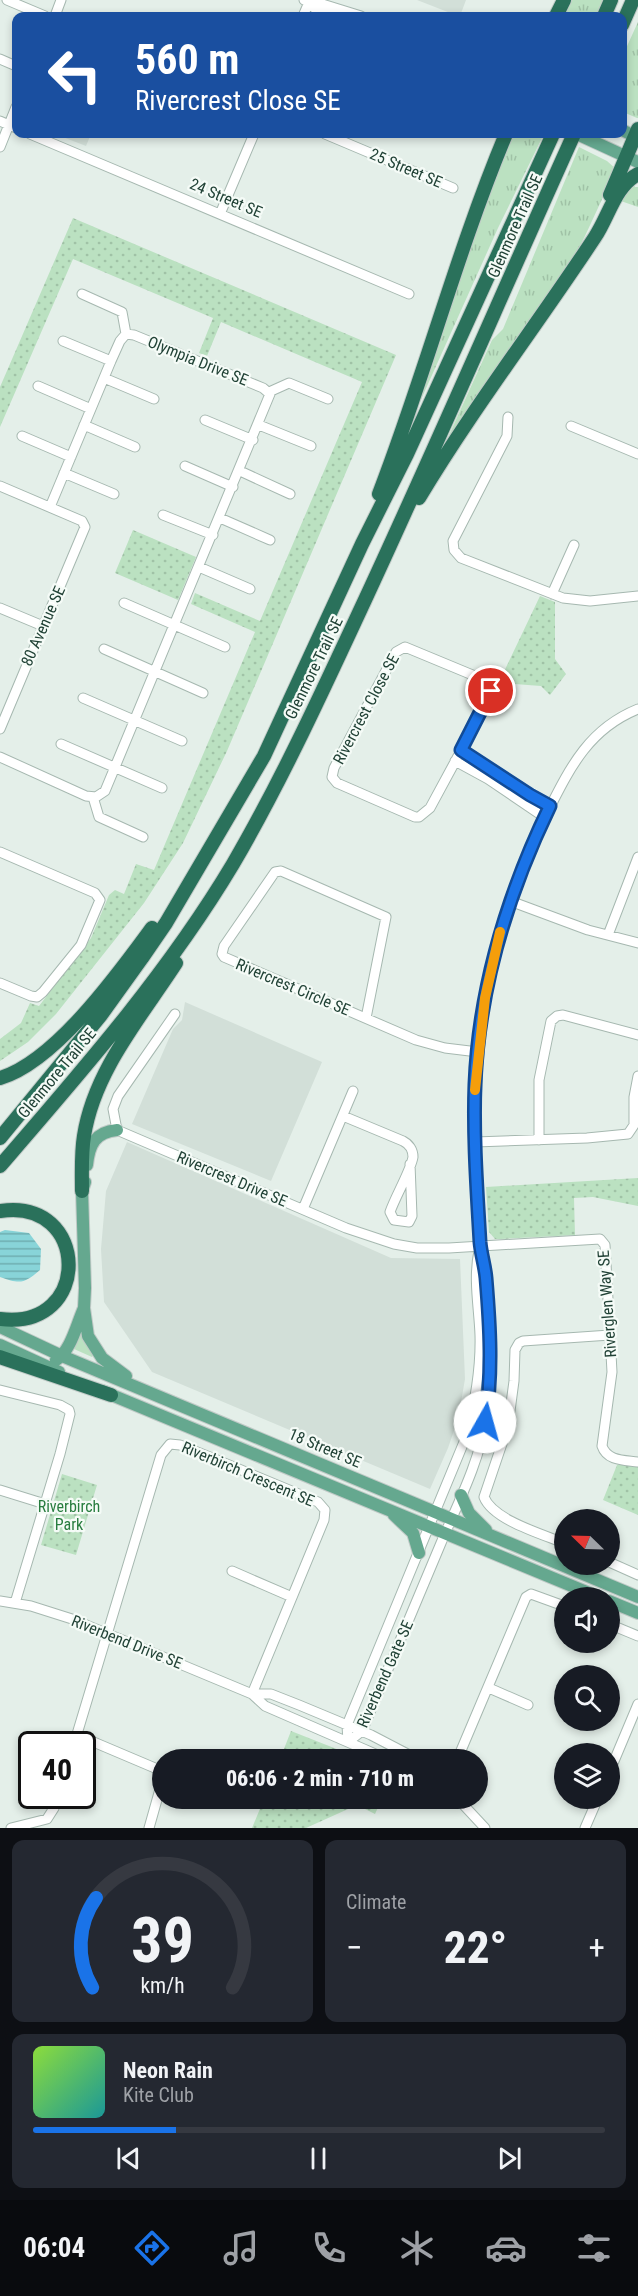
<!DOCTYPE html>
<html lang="en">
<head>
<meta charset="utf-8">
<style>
	:root { --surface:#171b24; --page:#242831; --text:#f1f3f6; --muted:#9ea1a6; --line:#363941; --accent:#1a73e8 }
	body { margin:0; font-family:"Roboto Condensed",sans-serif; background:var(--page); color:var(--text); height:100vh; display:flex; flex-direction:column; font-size:22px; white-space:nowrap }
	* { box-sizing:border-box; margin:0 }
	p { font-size:20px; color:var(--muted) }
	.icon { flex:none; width:33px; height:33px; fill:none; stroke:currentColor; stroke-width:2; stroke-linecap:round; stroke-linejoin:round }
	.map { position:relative; height:1828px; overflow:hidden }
	.side { display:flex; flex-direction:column; gap:12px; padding:12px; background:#0d0f14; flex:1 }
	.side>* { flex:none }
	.hud { position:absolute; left:12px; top:12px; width:615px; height:126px; border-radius:12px; box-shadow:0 3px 9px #0003; background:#1a4fa0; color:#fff; overflow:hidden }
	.needle { width:39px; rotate:293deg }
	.tools { position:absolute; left:554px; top:1509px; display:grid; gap:12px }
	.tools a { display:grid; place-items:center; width:66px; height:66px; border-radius:50%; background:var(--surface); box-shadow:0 3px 9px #0003; font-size:30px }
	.speed { position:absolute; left:18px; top:1731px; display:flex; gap:12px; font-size:30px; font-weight:700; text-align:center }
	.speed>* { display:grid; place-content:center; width:78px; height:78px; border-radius:50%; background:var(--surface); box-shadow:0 3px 9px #0003; line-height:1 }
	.speed .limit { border:3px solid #111; border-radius:9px; background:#fff; color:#111 }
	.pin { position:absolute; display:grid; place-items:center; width:51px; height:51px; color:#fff; margin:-26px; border:3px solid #fff; border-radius:50%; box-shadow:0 2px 6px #0007 }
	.me { position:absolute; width:66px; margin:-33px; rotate:7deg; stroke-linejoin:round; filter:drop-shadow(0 0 4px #0008) }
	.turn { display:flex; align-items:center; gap:21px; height:126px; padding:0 24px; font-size:27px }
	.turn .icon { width:78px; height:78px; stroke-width:2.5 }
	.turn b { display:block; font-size:42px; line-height:51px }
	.big { font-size:45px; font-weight:800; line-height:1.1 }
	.side .tile { flex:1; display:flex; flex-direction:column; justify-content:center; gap:9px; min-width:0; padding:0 21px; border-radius:12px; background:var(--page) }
	.side .dial { align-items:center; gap:0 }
	.dial svg { height:156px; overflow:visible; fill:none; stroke:var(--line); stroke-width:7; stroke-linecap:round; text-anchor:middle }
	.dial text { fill:var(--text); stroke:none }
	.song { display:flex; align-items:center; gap:18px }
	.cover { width:72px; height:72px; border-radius:9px; background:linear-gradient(135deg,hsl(90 70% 55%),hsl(180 70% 35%)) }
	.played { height:6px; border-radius:3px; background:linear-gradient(90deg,var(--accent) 25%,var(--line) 25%) }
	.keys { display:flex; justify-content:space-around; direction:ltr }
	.heat { display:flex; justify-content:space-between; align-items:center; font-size:33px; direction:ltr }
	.side .tiles { flex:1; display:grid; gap:12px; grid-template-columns:1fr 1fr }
	.tile:last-child { grid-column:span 2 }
	.trip { position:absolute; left:152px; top:1749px; width:336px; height:60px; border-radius:30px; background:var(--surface); box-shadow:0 3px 9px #0003; font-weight:800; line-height:60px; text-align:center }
	.tabs { display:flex; height:96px; justify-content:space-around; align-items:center; background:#090b0e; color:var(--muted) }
	.tabs .icon { width:42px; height:42px }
	.tabs .active { color:var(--accent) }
	.tabs b { font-size:27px; color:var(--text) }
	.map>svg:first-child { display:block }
</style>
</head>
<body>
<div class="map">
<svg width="638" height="1828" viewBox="0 0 638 1828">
	<defs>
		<pattern id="grass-tufts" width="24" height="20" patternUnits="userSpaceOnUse" patternTransform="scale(1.5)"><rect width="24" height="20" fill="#bbe1c1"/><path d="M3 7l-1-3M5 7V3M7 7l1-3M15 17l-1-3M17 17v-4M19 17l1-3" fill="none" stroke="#a0c2a6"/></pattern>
		<pattern id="park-dots" width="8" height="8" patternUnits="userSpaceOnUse" patternTransform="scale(1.5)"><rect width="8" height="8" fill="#bbe1c1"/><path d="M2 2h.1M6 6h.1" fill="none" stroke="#a0c2a6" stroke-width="1.8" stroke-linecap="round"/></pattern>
		<pattern id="water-rules" width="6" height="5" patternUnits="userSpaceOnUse" patternTransform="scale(1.5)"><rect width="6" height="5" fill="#88d4d8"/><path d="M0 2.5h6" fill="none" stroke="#6faeb0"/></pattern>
	</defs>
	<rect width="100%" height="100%" fill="#e4efe9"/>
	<path fill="#d2dfd8" d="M417,0h49l-6,16h-2z
		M55,134h36l-5,12z
		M185,1002l137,60 -51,119 -139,-57 41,-95 9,-9z
		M127,1142l264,116 69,1 5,120 -7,40 -10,29 -18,41 -278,-117 -48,-70 -3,-53 5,-58z"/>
	<path fill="url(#grass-tufts)" d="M572,0h31l-7,16h-32z
		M638,22v96h-1l-14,-6v-57z
		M511,134h33l-46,94 -79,176 -3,-2 64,-191z
		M579,147l28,14 9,8 -31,67 -23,45 -117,163 47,-104 11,-11z
		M634,184l1,3h3v20l-20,-7z
		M80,1331h3l11,23 -2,3 -18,-8z"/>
	<path fill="url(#park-dots)" d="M73,218l323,137 -169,396 -44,92 -39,60 -88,111 -28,28 -28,19v-22l21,-16 9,-20 9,3 52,-68 18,-43 6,-5 9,4 12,-30 18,6 101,-238 -64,-28 4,-11 65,28 102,-239 -141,-60 -14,34 -8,-3 14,-35 -140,-59 -73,168v-40z
		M133,530l63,27 -18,43 -63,-27z
		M540,596l15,6v57l11,15 -16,21 -9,-9 -38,-3 -2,-5z
		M638,1178v28l-45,-9 -19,1 1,37 -74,4h-6l-6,-7 -3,-45z
		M624,1464l14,2v49l-35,-15 14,-35z
		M62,1474l35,11 -21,70 -35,-10z
		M291,1731l71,28h-82z
		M264,1799v-1l118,1 -7,15 -18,-9 -51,23h-54z"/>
	<path fill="url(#water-rules)" d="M5,1230l24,3 12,16 -1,21c-16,14 -20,14 -40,7v-45z"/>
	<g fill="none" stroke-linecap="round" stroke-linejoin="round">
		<defs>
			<path id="minor" d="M7,0l38,16
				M304,0l15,3 42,13
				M309,2l7,8 16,6
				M55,16l6,-16
				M303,16l7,-16
				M0,59l16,7
				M0,121l16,7
				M30,134l379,160
				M325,134l128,54
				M0,147l16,-40
				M220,214l34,-80
				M82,294l40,18 4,22
				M63,341l48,20
				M104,378l50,21
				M38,386l53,23
				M269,392l20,-9 39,16
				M508,417l-1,19 -54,105 1,9 7,8 102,40 27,3 48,-5
				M205,420l48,20
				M84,425l51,22
				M259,425l52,21
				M571,426l67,28
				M22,436l49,21
				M185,466l48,21
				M240,471l50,23
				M64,473l50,21
				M0,486l82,35 3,6 -85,202
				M163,515l50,20
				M220,518l50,22
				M199,567l51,22
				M552,594l22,-49
				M124,603l101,44
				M0,608l43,18
				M405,647l82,34 5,6 -2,10 -60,111 -11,9h-4l-78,-34 -5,-6 2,-9 62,-116z
				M104,649l99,44
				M83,698l99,43
				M61,744l101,44
				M461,750l69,45 20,11
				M0,757l86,39 10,1 9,-6 165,-397 -7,-6 -129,-53 -8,-1 -6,7 -9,20 -61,146
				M455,761l33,18 56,38
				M93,797l6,20 44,20
				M0,852l95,41 5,7 -19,45 -38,47 -6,5 -6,-1 -31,-13
				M510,901l78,29 50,13
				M608,935l30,-78
				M175,1014l-57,82 -5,13 4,21 229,98 48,16 23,4h32l151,-9 5,6 7,127 -10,74c5,15 22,14 36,16
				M366,1018l20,-101 -105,-46 -6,1 -51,74 -2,8 2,3 192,83 29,8 33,4
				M343,1116l60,25c6,3 10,9 10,16 -2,13 -18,40 -23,55l4,8 15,2 3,-6 -2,-52
				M539,1140v-60l12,-59 6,-5 6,-1 75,20
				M475,1142l112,-4 41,-4 6,-9v-28l4,-21
				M303,1209l50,-118
				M0,1390l60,15 9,5 1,4 -10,40 -45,149
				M0,1490l45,14
				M564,1543c-22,-9 -71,-23 -80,-46l24,-71 6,-45 1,-31 4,-7 4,-2 87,-6
				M609,1562l29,13
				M232,1571l60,26
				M0,1601l31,5 41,13 180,75h19l28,11 72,30 48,25
				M609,1624l29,12
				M489,1688l39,17
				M252,1694l13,12 124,54
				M77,1735l85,36
				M348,1742l14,-11c26,-62 52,-125 79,-188 17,-40 38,-80 45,-124 7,-47 4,-96 0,-143 -1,-11 -5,-22 -6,-32 -2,-22 -2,-45 -3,-67 -6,-126 9,-244 67,-358 24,-47 42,-89 94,-110
				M348,1742l-1,-17 119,-288c9,-34 15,-66 14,-102 -1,-27 -7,-57 -1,-84
				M74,1744l87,-289 9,-11 10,1 30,12 108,45 7,8 -1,10 -72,174
				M457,1760l69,-163 5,-3 33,12
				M609,1773l29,-69
				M457,1798l28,30
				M11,1828l36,-9 7,-11 4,-12
				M149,1828l13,-46
				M585,1828l13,-30"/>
			<path id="major" d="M622,130l16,8
				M577,134l61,28
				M87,1165c2,-20 8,-33 30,-35
				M85,1182l-3,9 3,97 -1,20 4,28 14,22 24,18
				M0,1327l62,29 576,241
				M0,1345l59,27
				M56,1360c15,-9 21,-37 28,-52
				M102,1391l499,207
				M461,1495l8,18 17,17
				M394,1515l19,18 6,20
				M609,1601l29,12"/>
			<path id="highway" d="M556,16l8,-16
				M604,16l7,-16
				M622,25l11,-25
				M610,195l28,-66
				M379,494c46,-119 78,-243 127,-360
				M419,498c54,-90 118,-173 176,-261 14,-21 20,-51 43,-63
				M0,1078c55,-16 119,-105 152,-150
				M0,1138l101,-123 41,-57 24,-35 98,-167 98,-212 45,-90 146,-320
				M0,1166c83,-96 168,-193 233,-302 49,-84 90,-174 131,-262 72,-155 140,-313 210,-468
				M82,1191c0,-18 -1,-37 2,-55 10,-65 57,-119 92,-173
				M0,1211c90,-14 93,120 0,108
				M0,1357l111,38"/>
		</defs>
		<use href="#minor" stroke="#a6b8b0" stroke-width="11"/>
		<use href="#major" stroke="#c1cac7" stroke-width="14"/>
		<use href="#highway" stroke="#c1cac7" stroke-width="16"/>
		<use href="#minor" stroke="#fff" stroke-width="9"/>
		<use href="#major" stroke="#65a88f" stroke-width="12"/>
		<use href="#highway" stroke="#2a715b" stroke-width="14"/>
	</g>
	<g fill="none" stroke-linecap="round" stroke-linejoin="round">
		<defs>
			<path id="route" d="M485,1422c8,-48 5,-96 1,-144 -1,-12 -5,-24 -6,-36 -3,-52 -7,-106 -5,-158 4,-98 33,-191 75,-278l-20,-11 -69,-45 30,-59"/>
		</defs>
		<use href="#route" stroke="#114b97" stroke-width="15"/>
		<use href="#route" stroke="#1a73e8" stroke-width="10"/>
		<path stroke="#f59e0b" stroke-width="10" d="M475,1090l10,-92 15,-66"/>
	</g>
	<g text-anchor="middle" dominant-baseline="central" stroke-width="4.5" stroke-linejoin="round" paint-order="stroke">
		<g font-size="16" fill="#214236" stroke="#f5fbf7">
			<text transform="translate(406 168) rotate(23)">25 Street SE</text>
			<text transform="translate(226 198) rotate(23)">24 Street SE</text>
			<text transform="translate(515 226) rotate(-66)">Glenmore Trail SE</text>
			<text transform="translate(198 361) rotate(22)">Olympia Drive SE</text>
			<text transform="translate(43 626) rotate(-66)">80 Avenue SE</text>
			<text transform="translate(314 668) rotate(-64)">Glenmore Trail SE</text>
			<text transform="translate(366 709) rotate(-62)">Rivercrest Close SE</text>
			<text transform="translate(293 987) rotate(23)">Rivercrest Circle SE</text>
			<text transform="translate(57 1073) rotate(-50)">Glenmore Trail SE</text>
			<text transform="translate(232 1179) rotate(23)">Rivercrest Drive SE</text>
			<text transform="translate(607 1304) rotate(-94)">Riverglen Way SE</text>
			<text transform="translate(325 1448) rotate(23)">18 Street SE</text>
			<text transform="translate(248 1474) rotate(23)">Riverbirch Crescent SE</text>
			<text transform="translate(127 1642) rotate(22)">Riverbend Drive SE</text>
			<text transform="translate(385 1674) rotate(-66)">Riverbend Gate SE</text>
		</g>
		<g font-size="16" fill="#287d3f" stroke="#f5fbf7">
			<text x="69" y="1506">Riverbirch<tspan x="69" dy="18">Park</tspan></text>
		</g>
	</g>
</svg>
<div class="tools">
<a><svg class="needle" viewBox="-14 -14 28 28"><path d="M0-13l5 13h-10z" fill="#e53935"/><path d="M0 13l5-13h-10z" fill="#9ea1a6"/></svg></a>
<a><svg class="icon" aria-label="sound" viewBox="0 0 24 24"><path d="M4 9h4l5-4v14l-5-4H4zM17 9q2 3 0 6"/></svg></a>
<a><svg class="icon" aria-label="search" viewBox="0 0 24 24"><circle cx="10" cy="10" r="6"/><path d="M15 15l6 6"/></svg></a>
<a><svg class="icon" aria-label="layers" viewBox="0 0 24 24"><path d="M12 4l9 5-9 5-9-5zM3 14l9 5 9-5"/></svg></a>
</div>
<div class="speed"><div class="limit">40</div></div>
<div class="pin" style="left:491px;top:691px;background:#d93025"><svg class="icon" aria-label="arrive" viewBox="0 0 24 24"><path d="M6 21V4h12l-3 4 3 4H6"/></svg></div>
<svg class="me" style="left:485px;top:1422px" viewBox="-20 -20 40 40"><circle r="19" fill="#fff"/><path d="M0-13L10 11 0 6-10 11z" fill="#1a73e8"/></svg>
<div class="trip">06:06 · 2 min · 710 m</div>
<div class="hud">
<div class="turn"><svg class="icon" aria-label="left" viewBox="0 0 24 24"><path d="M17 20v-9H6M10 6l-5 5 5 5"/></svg><div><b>560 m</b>Rivercrest Close SE</div></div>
</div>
</div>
<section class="side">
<div class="tiles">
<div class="tile dial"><svg viewBox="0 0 100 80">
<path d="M14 69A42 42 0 1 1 86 69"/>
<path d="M14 69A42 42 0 0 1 16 23" stroke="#1a73e8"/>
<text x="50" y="56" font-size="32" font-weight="700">39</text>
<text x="50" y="72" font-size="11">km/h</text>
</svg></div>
<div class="tile"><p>Climate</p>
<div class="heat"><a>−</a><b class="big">22°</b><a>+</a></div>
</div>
<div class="tile">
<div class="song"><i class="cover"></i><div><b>Neon Rain</b><p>Kite Club</p></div></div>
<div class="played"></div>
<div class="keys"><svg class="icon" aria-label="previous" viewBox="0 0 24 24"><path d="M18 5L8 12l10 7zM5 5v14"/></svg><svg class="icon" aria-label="pause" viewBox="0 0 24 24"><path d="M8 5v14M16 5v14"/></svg><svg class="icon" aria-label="next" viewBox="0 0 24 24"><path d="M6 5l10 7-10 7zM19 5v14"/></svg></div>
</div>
</div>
</section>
<nav class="tabs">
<b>06:04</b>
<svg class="icon active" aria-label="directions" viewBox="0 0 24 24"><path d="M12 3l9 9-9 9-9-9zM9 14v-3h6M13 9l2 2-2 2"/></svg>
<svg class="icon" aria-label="music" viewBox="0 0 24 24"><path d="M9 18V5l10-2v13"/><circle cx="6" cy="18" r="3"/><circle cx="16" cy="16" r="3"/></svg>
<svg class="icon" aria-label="phone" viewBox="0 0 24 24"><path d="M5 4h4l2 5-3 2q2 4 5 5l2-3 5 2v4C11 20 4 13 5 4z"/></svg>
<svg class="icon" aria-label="climate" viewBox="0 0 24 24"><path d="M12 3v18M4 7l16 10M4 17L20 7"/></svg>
<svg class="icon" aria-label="car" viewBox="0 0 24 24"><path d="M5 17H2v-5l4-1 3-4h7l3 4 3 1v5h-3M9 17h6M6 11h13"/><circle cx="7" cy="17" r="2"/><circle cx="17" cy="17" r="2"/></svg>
<svg class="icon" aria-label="filters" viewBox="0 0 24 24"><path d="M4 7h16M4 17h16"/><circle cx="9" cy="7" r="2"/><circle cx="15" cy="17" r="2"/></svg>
</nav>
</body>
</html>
